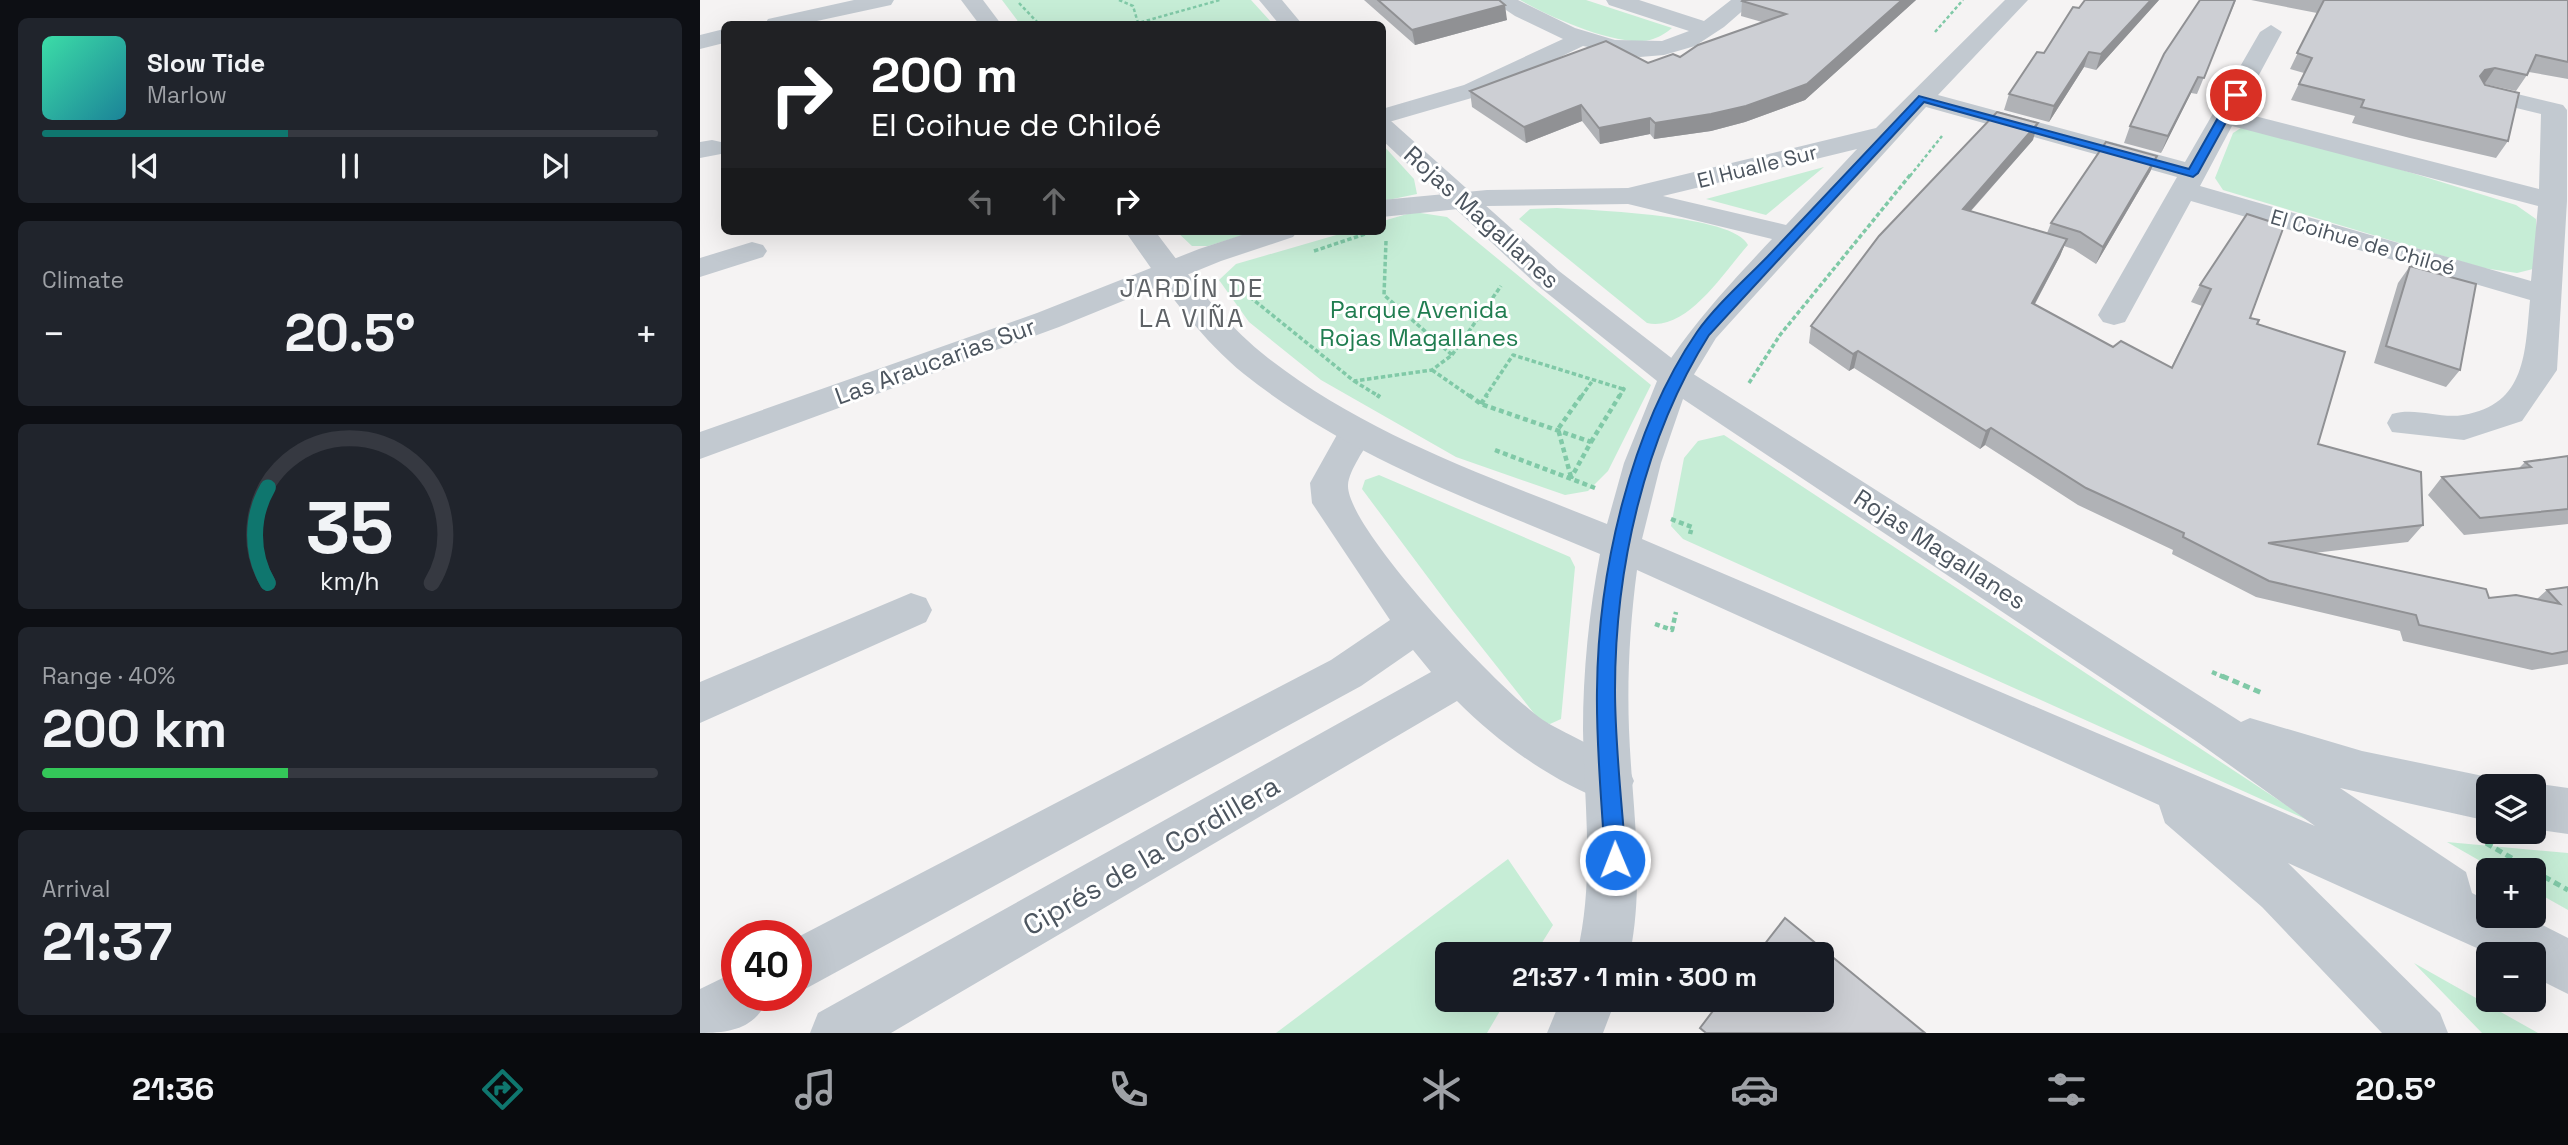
<!DOCTYPE html>
<html lang="en">
<head>
<meta charset="utf-8">
<style>
	:root { --surface:#171b24; --page:#20242c; --text:#f1f3f6; --muted:#9ea1a6; --line:#363941; --accent:#0f766e }
	body { margin:0; font-family:"Space Grotesk",sans-serif; background:var(--page); color:var(--text); height:100vh; display:flex; flex-direction:column; font-size:26px; white-space:nowrap }
	* { box-sizing:border-box; margin:0 }
	p { font-size:23px; color:var(--muted) }
	.icon { flex:none; width:38px; height:38px; fill:none; stroke:currentColor; stroke-width:2; stroke-linecap:round; stroke-linejoin:round }
	.map { position:relative; flex:1; overflow:hidden }
	.drawer { display:flex; flex-direction:column; gap:18px; padding:18px; background:#0d0f14; width:700px }
	.drawer>* { flex:none }
	.banner { position:absolute; left:21px; top:21px; width:665px; height:214px; border-radius:10px; box-shadow:0 7px 28px #0002; background:#202124; color:#fff; overflow:hidden }
	.tools { position:absolute; left:1776px; top:774px; display:grid; gap:14px }
	.tools a { display:grid; place-items:center; width:70px; height:70px; border-radius:10px; background:var(--surface); box-shadow:0 7px 28px #0002; font-size:35px }
	.speed { position:absolute; left:21px; top:920px; display:flex; gap:14px; font-size:35px; font-weight:700; text-align:center }
	.speed>* { display:grid; place-content:center; width:91px; height:91px; border-radius:50%; background:var(--surface); box-shadow:0 7px 28px #0002; line-height:1 }
	.speed .limit { border:10px solid #d22; background:#fff; color:#111 }
	.pin { position:absolute; display:grid; place-items:center; width:60px; height:60px; color:#fff; margin:-30px; border:4px solid #fff; border-radius:50%; box-shadow:0 2px 7px #0007 }
	.me { position:absolute; width:77px; margin:-38px; rotate:359deg; stroke-linejoin:round; filter:drop-shadow(0 0 5px #0008) }
	.turn { display:flex; align-items:center; gap:24px; height:147px; padding:0 35px; font-size:32px }
	.turn .icon { width:91px; height:91px; stroke-width:2.5 }
	.turn b { display:block; font-size:49px; line-height:60px }
	.lanes { display:flex; align-items:center; height:66px; padding:0 35px; background:#0003; justify-content:center; gap:35px; direction:ltr }
	.lanes .off { opacity:.35 }
	.big { font-size:52px; font-weight:600; line-height:1.1 }
	.drawer .tile { flex:1; display:flex; flex-direction:column; justify-content:center; gap:10px; min-width:0; padding:0 24px; border-radius:10px; background:var(--page) }
	.drawer .dial { align-items:center; gap:0 }
	.dial svg { height:182px; overflow:visible; fill:none; stroke:var(--line); stroke-width:7; stroke-linecap:round; text-anchor:middle }
	.dial text { fill:var(--text); stroke:none }
	.song { display:flex; align-items:center; gap:21px }
	.cover { width:84px; height:84px; border-radius:10px; background:linear-gradient(135deg,hsl(160 70% 55%),hsl(190 70% 35%)) }
	.played { height:7px; border-radius:4px; background:linear-gradient(90deg,var(--accent) 40%,var(--line) 40%) }
	.keys { display:flex; justify-content:space-around; direction:ltr }
	.heat { display:flex; justify-content:space-between; align-items:center; font-size:38px; direction:ltr }
	.charge { height:10px; border-radius:5px; background:linear-gradient(90deg,#34c759 40%,var(--line) 0) }
	.trip { position:absolute; left:735px; top:942px; width:399px; height:70px; border-radius:10px; background:var(--surface); box-shadow:0 7px 28px #0002; font-weight:600; line-height:70px; text-align:center }
	.dock { display:flex; height:112px; justify-content:space-around; align-items:center; background:#090b0e; color:var(--muted) }
	.dock .icon { width:49px; height:49px }
	.dock .active { color:var(--accent) }
	.dock b { font-size:32px; color:var(--text) }
	main { display:flex; flex:1; min-height:0 }
	.map>svg:first-child { display:block }
</style>
</head>
<body>
<main>
<section class="drawer">
<div class="tile">
<div class="song"><i class="cover"></i><div><b>Slow Tide</b><p>Marlow</p></div></div>
<div class="played"></div>
<div class="keys"><svg class="icon" aria-label="previous" viewBox="0 0 24 24"><path d="M18 5L8 12l10 7zM5 5v14"/></svg><svg class="icon" aria-label="pause" viewBox="0 0 24 24"><path d="M8 5v14M16 5v14"/></svg><svg class="icon" aria-label="next" viewBox="0 0 24 24"><path d="M6 5l10 7-10 7zM19 5v14"/></svg></div>
</div>
<div class="tile"><p>Climate</p>
<div class="heat"><a>−</a><b class="big">20.5°</b><a>+</a></div>
</div>
<div class="tile dial"><svg viewBox="0 0 100 80">
<path d="M14 69A42 42 0 1 1 86 69"/>
<path d="M14 69A42 42 0 0 1 14 27" stroke="#0f766e"/>
<text x="50" y="56" font-size="32" font-weight="700">35</text>
<text x="50" y="72" font-size="11">km/h</text>
</svg></div>
<div class="tile"><p>Range · 40%</p><b class="big">200 km</b><div class="charge"></div></div>
<div class="tile"><p>Arrival</p><b class="big">21:37</b></div>
</section>
<div class="map">
<svg width="1868" height="1033" viewBox="0 0 1868 1033">
	<rect width="100%" height="100%" fill="#f5f3f3"/>
	<path fill="#c6edd6" d="M302,0h249l22,24h-253z
		M820,0h66l86,28c-5,4 -12,9 -19,11 -31,11 -105,-23 -133,-39z
		M1541,128l44,6 231,71 20,14 1,49 -20,5 -34,-5 -260,-78 -8,-12 18,-45z
		M682,144l32,35 3,15 -34,7z
		M1124,167l-58,48 -60,-16z
		M857,208c34,2 178,7 191,37 -24,27 -61,87 -101,78l-128,-104 11,-10z
		M714,212l33,5 204,168 -43,86 -20,20 -23,4 -109,-38 -135,-77 -72,-58 -30,-42 17,-16 114,-33h32l1,-10z
		M476,231h81l-49,15h-16z
		M1024,435l588,387 -629,-283 -12,-13 13,-68 14,-17z
		M679,475l191,82 5,10 -14,152 -11,5 -10,-3 -87,-110 -91,-122 3,-9z
		M1747,842l121,11v57l-34,-19v-21h-38z
		M808,859l45,66 -18,29h-88v45h60l-20,34h-211z
		M1714,963l124,70h-56z"/>
	<g fill="none" stroke-linecap="round" stroke-linejoin="round">
		<path stroke="#80c9a7" stroke-width="2.5" stroke-dasharray="3.5 2.5" stroke-linecap="butt" d="M419,0l14,6 5,17 82,-23
			M319,3l20,21
			M1235,32l28,-32
			M1210,176l32,-40"/>
		<path stroke="#80c9a7" stroke-width="3.5" stroke-dasharray="4.5 2.5" stroke-linecap="butt" d="M614,251l51,-17
			M553,276l-3,21 104,84 78,-11 20,-15 -68,-60 2,-54
			M752,355l49,-69
			M732,370l39,27
			M654,381l26,16
			M1049,383l31,-48 131,-161
			M785,397l28,-42 110,34
			M881,397l12,-17
			M919,397l5,-8 -3,-2"/>
		<path stroke="#80c9a7" stroke-width="4.5" stroke-dasharray="5 3.5" stroke-linecap="butt" d="M677,395l3,2
			M769,395l12,9 110,38 -20,36
			M781,404l6,-9
			M891,442l29,-47
			M795,450l100,38
			M871,477l-13,-48 24,-34
			M971,519l21,8 -2,7
			M955,624l17,6 4,-18
			M1512,672l14,6"/>
		<path stroke="#80c9a7" stroke-width="5" stroke-dasharray="7 4.5" stroke-linecap="butt" d="M1522,676l40,17
			M1786,843l46,27
			M1834,871l34,19"/>
		<path fill="#c2c9d0" fill-rule="evenodd" d="M154,0h40l-3,5 -88,19h-38l3,-5z
			M791,0h27l57,28 40,12 47,1 27,-10 -80,-26 -3,-5h33l65,21 27,-21h24l-31,27 -29,19 -31,9 -24,2 -57,-11 -101,49 -100,29v-15l82,-24 99,-46 -48,-23z
			M1305,0h23l-90,95 247,67 75,-130 11,-7 11,7 -43,80 300,77 2,-75 -66,-16 -3,-5 3,-5 9,-2 79,19 4,5v91l-10,169 -35,51 -58,19 -72,-8 -5,-9 5,-9c24,-7 48,5 71,1 64,-10 62,-64 67,-115l-339,-99 -66,121 -11,3 -11,-3 -5,-7 79,-138 -251,-70 -210,231 -29,48 -12,3 -12,-3 -5,-8c34,-54 71,-93 114,-139l-144,-35 -141,2 -105,11v-17l105,-10 141,-2 248,-60zM1532,126l306,80 -7,75 -331,-95zM1157,149l-71,76 -123,-29z
			M24,29v14l-24,6v-14z
			M12,140l9,2 3,7 -3,5 -21,4v-16z
			M554,231h44l-5,6 -72,24 -162,66 -359,132v-27l337,-119 162,-64z
			M52,242l11,3 4,6 -4,6 -63,20v-19z
			M656,420l13,4 5,9c-8,14 -25,37 -26,52 -2,44 155,208 195,235 16,11 77,38 84,46 3,4 5,11 7,15l-7,15 -17,7c-58,-22 -109,-58 -153,-102l-566,332h-81l8,-20 613,-341 -18,-22 -52,36 -565,308v-56l535,-278 59,-40 -78,-117 -2,-20 33,-59z
			M211,593l15,5 6,12 -6,12 -226,101v-41z
			M37,971v25h32c-12,32 -37,37 -69,37v-44z"/>
		<path fill="#c2c9d0" fill-rule="evenodd" d="M261,0h22l18,24h-22z
			M559,0h23l20,24h-23z
			M682,118l9,3 168,150 128,99 554,352 9,-4 112,33 126,26 17,6 1,3h-18v35l-148,-33 126,84 6,21 16,8v14h35l45,23v56l-34,-17v-23h-44l-202,-91 152,150 8,20h-66l-120,-126 -97,-84 -6,-18 -522,-235c-7,53 -10,107 -8,160 3,76 16,148 1,224h-53c18,-76 7,-148 6,-224 0,-59 6,-117 17,-176 -122,-52 -251,-96 -356,-180 -48,-39 -84,-93 -119,-143h30c34,45 68,92 113,127 100,78 222,119 339,166l17,-61 33,-82 -120,-96 -155,-145zM983,399l513,342 119,85 -673,-287 19,-76z
			M1834,783l34,5v46l-34,-5v-43h-6z
			M861,999h55l-13,34h-56z"/>
	</g>
	<path fill="#b0b2b6" d="M664,0h135l8,20 -92,25z
		M1216,0l-111,100 -60,22 -34,9 -57,8 -4,-5 -50,10 -18,-23 -56,22 -54,-36 -2,-16 210,-34 82,-35 -21,-6 1,-15z
		M1385,0h74l-63,70 -12,-3 -35,55 -45,-12 5,-16 35,-41z
		M1536,0l-39,94 -6,-1 -30,60 -37,-10 6,-17z
		M1551,0h317v79l-39,-7 -13,19 -32,-7 24,57 -12,17 -86,-20 -58,-15 3,-7 -64,-16 13,-27 -14,-4 27,-56z
		M1333,140l-62,71 76,22 4,-10 106,-67 -7,16 -54,92 -23,-15 -9,-3 -4,10 -25,48 78,43 58,21 31,-62 -11,-4 9,-17 47,-71 3,104 7,6 61,120 105,81 -15,17 -94,11 175,45 48,1 10,-9 21,-3v77l-36,6 -129,-29 -3,-10 -144,-34 -84,-43 1,-4 -95,-45 -93,-60 -5,4 -126,-81 -5,3 -40,-28 2,-17z
		M1710,266l50,104 -14,17 -72,-24 24,-80z
		M1868,456v68l-104,11 -36,-40 14,-18 77,-9 6,-6z"/>
	<path fill="#909194" d="M1202,0h14l-111,100 -60,22 -34,9 -57,8 1,-16z
		M1451,0h8l-63,70 5,-16z
		M805,5l2,15 -92,25 -3,-15z
		M1389,52l-5,15 -35,55 5,-16z
		M1795,68l-10,15 -15,9 15,-22z
		M1498,77l-7,16 -30,60 7,-17z
		M881,105l1,16 -56,22 -2,-16z
		M950,118v16l-50,10 -1,-16z
		M1338,123l-5,17 -75,85 5,-16z
		M1457,156l-7,16 -54,92 7,-17z
		M1367,239l-7,17 -34,64 6,-17z
		M1158,351l-4,17 -5,3 4,-17z
		M1291,428l-6,17 -5,4 6,-18z"/>
	<path fill="#cdcfd4" stroke="#909194" stroke-width="2" d="M678,0h121l6,5 -93,25z
		M1043,0h159l-95,84 -61,22 -35,8 -56,9 -5,-5 -51,10 -18,-23 -57,22 -54,-36 136,-50 42,22 25,-9 7,3 18,-12 88,-31 -44,-13z
		M1385,0h66l-50,54 -12,-2 -35,54 -45,-12 28,-42 7,1 29,-46 6,1z
		M1500,0h35l-31,78 -6,-1 -30,59 -38,-10 34,-72z
		M1624,0h244v62l-32,-7 -9,20 -32,-7 -10,2 -5,6 5,9 34,8 -11,48 -147,-34 3,-7 -65,-16 13,-26 -15,-5z
		M1297,112l41,11 -75,86 104,30 -35,64 81,44 8,-6 51,27 39,-79 -11,-4 47,-71 37,12 -34,92 9,2 -2,4 88,28 -27,92 103,28 2,53 -155,18 218,46 3,9 27,-3 44,9 -13,-14 21,-3v64l-16,3 -133,-29 -3,-10 -147,-34 -86,-44 1,-4 -98,-45 -95,-60 -5,3 -128,-80 -5,3 -42,-28 68,-90z
		M1406,142l51,14 -54,91 -23,-15 -29,-9z
		M1710,266l66,18 -16,86 -74,-24z
		M1868,456v53l-88,9 -38,-41 89,-10 -6,-5z
		M1085,918l140,115h-219l-6,-5 22,-29h100v-45h-65z"/>
	<path fill="#1a73e8" stroke="#114b97" stroke-width="2" d="M1532,93l9,2 -43,78 -5,4 -269,-75 -215,233c-65,103 -94,234 -94,355 0,56 7,114 11,170l-3,7 -8,3 -7,-3 -3,-7c-3,-56 -9,-113 -8,-170 1,-118 33,-260 100,-358 20,-28 49,-53 73,-78 49,-52 99,-105 149,-158l270,73z"/>
	<g text-anchor="middle" dominant-baseline="central" stroke-width="6" stroke-linejoin="round" paint-order="stroke">
		<g font-size="21" fill="#4c555f" stroke="#fff">
			<text transform="translate(1057 166) rotate(-14)">El Hualle Sur</text>
			<text transform="translate(1663 242) rotate(16)">El Coihue de Chiloé</text>
		</g>
		<g font-size="24" fill="#4c555f" stroke="#fff">
			<text transform="translate(782 217) rotate(42)">Rojas Magallanes</text>
			<text transform="translate(235 361) rotate(-20)">Las Araucarias Sur</text>
			<text transform="translate(1240 549) rotate(33)">Rojas Magallanes</text>
		</g>
		<g font-size="24" fill="#207d50" stroke="#fff">
			<text x="719" y="309">Parque Avenida<tspan x="719" dy="28">Rojas Magallanes</tspan></text>
		</g>
		<g font-size="26" letter-spacing="2" fill="#5f6367" stroke="#fff">
			<text x="492" y="288">JARDÍN DE<tspan x="492" dy="30">LA VIÑA</tspan></text>
		</g>
		<g font-size="28" fill="#4c555f" stroke="#fff">
			<text transform="translate(451 855) rotate(-30)">Ciprés de la Cordillera</text>
		</g>
	</g>
</svg>
<div class="tools">
<a><svg class="icon" aria-label="layers" viewBox="0 0 24 24"><path d="M12 4l9 5-9 5-9-5zM3 14l9 5 9-5"/></svg></a>
<a>+</a>
<a>−</a>
</div>
<div class="speed"><div class="limit">40</div></div>
<div class="pin" style="left:1536px;top:95px;background:#d93025"><svg class="icon" aria-label="arrive" viewBox="0 0 24 24"><path d="M6 21V4h12l-3 4 3 4H6"/></svg></div>
<svg class="me" style="left:915px;top:860px" viewBox="-20 -20 40 40"><circle r="17" fill="#1a73e8" stroke="#fff" stroke-width="3"/><path d="M0-11L8 9 0 5-8 9z" fill="#fff"/></svg>
<div class="trip">21:37 · 1 min · 300 m</div>
<div class="banner">
<div class="turn"><svg class="icon" aria-label="right" viewBox="0 0 24 24"><path d="M7 20v-9h11M14 6l5 5-5 5"/></svg><div><b>200 m</b>El Coihue de Chiloé</div></div>
<div class="lanes"><svg class="icon off" aria-label="left" viewBox="0 0 24 24"><path d="M17 20v-9H6M10 6l-5 5 5 5"/></svg><svg class="icon off" aria-label="ahead" viewBox="0 0 24 24"><path d="M12 20V5M6 11l6-6 6 6"/></svg><svg class="icon" aria-label="right" viewBox="0 0 24 24"><path d="M7 20v-9h11M14 6l5 5-5 5"/></svg></div>
</div>
</div>
</main>
<nav class="dock">
<b>21:36</b>
<svg class="icon active" aria-label="directions" viewBox="0 0 24 24"><path d="M12 3l9 9-9 9-9-9zM9 14v-3h6M13 9l2 2-2 2"/></svg>
<svg class="icon" aria-label="music" viewBox="0 0 24 24"><path d="M9 18V5l10-2v13"/><circle cx="6" cy="18" r="3"/><circle cx="16" cy="16" r="3"/></svg>
<svg class="icon" aria-label="phone" viewBox="0 0 24 24"><path d="M5 4h4l2 5-3 2q2 4 5 5l2-3 5 2v4C11 20 4 13 5 4z"/></svg>
<svg class="icon" aria-label="climate" viewBox="0 0 24 24"><path d="M12 3v18M4 7l16 10M4 17L20 7"/></svg>
<svg class="icon" aria-label="car" viewBox="0 0 24 24"><path d="M5 17H2v-5l4-1 3-4h7l3 4 3 1v5h-3M9 17h6M6 11h13"/><circle cx="7" cy="17" r="2"/><circle cx="17" cy="17" r="2"/></svg>
<svg class="icon" aria-label="filters" viewBox="0 0 24 24"><path d="M4 7h16M4 17h16"/><circle cx="9" cy="7" r="2"/><circle cx="15" cy="17" r="2"/></svg>
<b>20.5°</b>
</nav>
</body>
</html>
